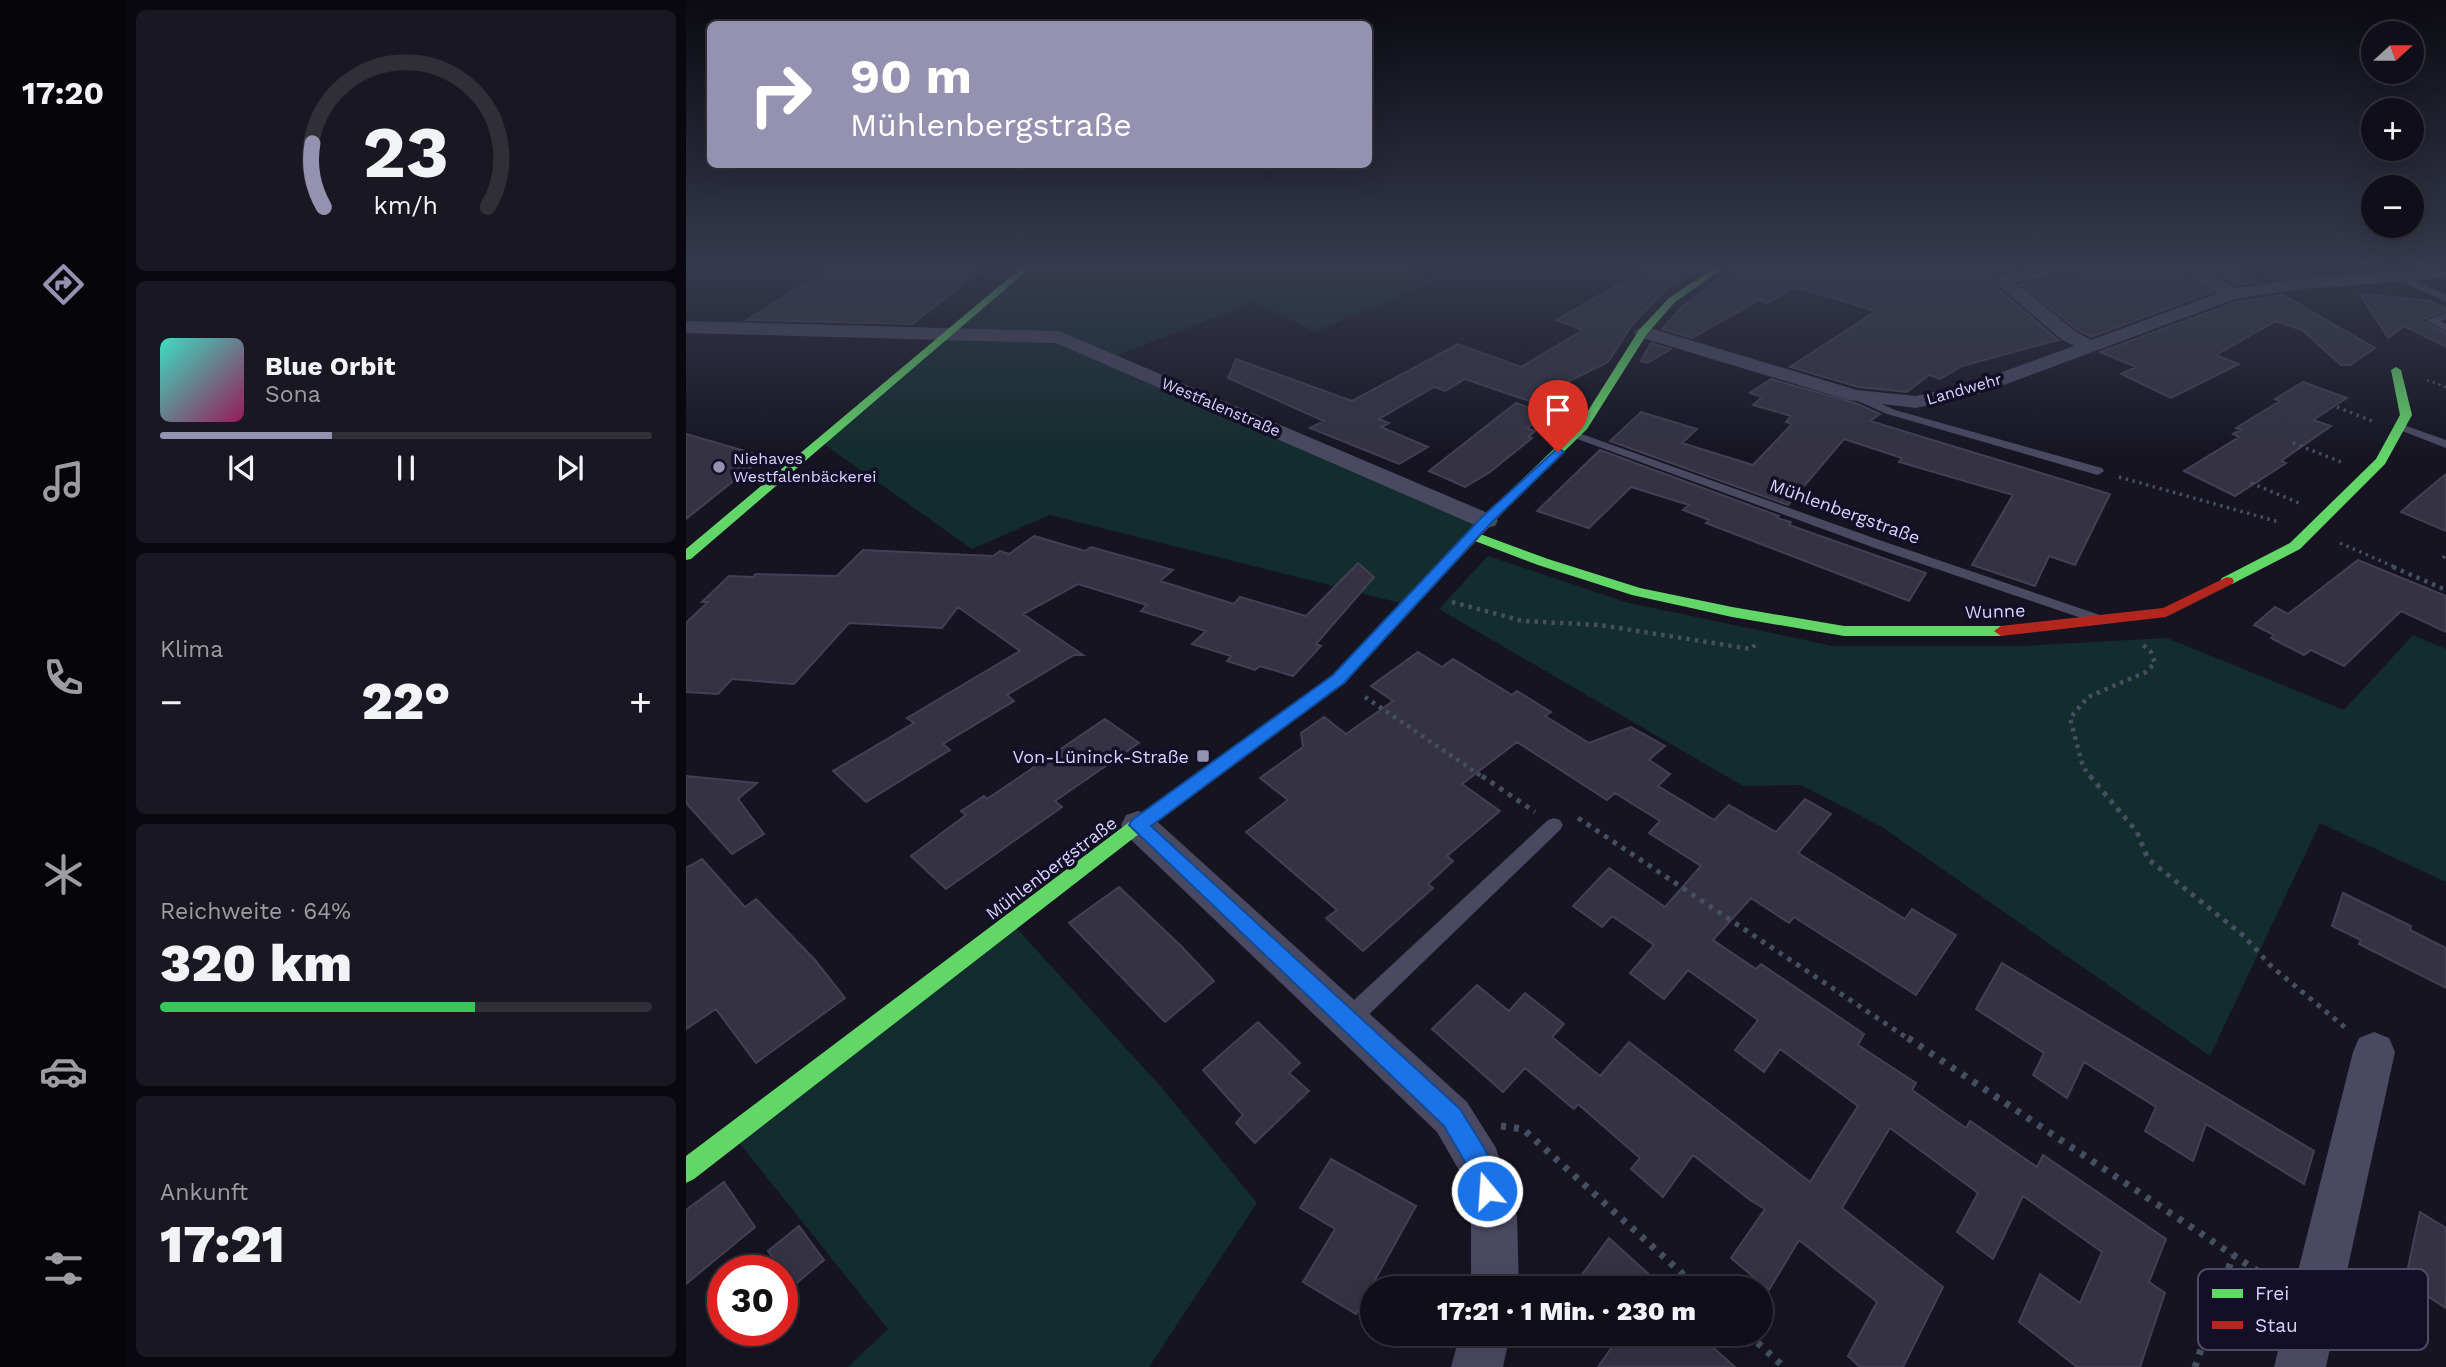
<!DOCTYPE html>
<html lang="de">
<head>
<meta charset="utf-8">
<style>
	:root { --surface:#100f19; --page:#191822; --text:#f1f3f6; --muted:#9c9ca2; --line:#302f38; --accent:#9591b1 }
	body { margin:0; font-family:"Work Sans",sans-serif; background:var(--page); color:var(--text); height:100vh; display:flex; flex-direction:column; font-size:26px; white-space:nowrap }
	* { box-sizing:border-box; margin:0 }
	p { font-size:23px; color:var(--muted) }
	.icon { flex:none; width:38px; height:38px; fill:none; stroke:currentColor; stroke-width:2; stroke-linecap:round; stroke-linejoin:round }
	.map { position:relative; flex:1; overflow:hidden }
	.sheet { display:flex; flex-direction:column; gap:10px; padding:10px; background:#09080e; width:560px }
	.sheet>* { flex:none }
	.top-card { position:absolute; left:21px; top:21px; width:665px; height:147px; border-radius:10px; box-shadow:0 7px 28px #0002,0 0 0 2px var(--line); background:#9591b1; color:#fff; overflow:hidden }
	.needle { width:46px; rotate:69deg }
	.tools { position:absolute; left:1675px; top:21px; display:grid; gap:14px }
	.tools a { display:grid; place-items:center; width:63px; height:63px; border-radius:50%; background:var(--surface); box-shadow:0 7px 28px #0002,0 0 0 2px var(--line); font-size:35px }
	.speed { position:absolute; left:21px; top:1255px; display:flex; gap:14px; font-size:35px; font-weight:700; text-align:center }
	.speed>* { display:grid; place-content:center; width:91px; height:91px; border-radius:50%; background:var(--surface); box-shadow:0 7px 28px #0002,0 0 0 2px var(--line); line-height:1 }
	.speed .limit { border:10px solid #d22; background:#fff; color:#111 }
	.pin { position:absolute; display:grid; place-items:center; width:60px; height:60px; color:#fff; margin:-72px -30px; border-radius:50% 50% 50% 0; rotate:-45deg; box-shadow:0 0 7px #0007 }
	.pin .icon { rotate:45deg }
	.me { position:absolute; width:77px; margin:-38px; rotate:342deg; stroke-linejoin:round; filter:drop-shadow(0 0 5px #0008) }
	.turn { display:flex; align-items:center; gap:24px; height:147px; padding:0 28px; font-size:32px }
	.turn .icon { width:91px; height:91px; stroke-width:2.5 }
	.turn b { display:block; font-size:49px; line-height:60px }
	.big { font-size:52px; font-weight:800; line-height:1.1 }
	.sheet .card { flex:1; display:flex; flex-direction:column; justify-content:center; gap:10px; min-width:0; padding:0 24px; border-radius:10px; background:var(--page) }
	.sheet .dial { align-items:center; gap:0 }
	.dial svg { height:182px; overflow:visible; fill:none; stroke:var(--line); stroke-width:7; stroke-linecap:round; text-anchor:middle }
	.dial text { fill:var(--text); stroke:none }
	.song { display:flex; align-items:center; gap:21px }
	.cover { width:84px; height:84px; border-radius:10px; background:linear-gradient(135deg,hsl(170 70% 55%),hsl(330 70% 35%)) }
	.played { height:7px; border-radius:4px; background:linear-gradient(90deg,var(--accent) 35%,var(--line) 35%) }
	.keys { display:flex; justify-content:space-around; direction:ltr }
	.heat { display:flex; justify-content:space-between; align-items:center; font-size:38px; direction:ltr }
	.charge { height:10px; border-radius:5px; background:linear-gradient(90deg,#34c759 64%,var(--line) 0) }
	.trip { position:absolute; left:674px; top:1276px; width:413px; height:70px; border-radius:35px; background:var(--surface); box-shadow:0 7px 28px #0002,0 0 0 2px var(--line); font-weight:800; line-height:70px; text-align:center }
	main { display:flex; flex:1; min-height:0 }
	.dock { display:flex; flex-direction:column; width:126px; justify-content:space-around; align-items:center; background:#06060a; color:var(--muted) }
	.dock .icon { width:49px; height:49px }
	.dock .current { color:var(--accent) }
	.dock b { font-size:32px; color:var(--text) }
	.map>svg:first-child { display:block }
</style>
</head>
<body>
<main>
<nav class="dock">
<b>17:20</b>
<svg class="icon current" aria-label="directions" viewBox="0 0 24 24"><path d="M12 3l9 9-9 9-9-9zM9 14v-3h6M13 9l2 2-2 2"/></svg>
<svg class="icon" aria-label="music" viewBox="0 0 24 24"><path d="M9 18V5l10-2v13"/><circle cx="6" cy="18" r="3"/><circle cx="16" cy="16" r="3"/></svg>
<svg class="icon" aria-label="phone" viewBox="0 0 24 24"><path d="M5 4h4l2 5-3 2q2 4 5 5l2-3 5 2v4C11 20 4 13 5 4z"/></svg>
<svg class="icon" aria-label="climate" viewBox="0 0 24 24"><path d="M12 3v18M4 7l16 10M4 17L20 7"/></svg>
<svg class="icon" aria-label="car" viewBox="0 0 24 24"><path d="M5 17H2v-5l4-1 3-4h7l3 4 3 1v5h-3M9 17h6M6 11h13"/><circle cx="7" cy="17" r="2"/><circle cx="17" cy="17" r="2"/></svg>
<svg class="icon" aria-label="filters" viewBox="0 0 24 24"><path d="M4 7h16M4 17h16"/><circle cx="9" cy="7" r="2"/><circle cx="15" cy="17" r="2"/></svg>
</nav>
<section class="sheet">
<div class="card dial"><svg viewBox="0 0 100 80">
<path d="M14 69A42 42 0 1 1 86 69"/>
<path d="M14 69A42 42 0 0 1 9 41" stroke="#9591b1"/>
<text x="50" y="56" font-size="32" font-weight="700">23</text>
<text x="50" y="72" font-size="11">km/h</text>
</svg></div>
<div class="card">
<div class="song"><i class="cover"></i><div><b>Blue Orbit</b><p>Sona</p></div></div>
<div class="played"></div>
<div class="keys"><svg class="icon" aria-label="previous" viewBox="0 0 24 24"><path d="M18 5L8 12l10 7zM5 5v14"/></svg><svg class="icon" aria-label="pause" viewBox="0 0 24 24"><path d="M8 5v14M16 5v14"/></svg><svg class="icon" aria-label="next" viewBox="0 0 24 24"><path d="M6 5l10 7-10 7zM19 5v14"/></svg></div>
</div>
<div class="card"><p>Klima</p>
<div class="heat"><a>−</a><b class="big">22°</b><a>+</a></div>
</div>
<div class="card"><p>Reichweite · 64%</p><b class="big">320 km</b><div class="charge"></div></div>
<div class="card"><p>Ankunft</p><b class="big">17:21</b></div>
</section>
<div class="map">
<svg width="1760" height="1367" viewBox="0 0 1760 1367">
	<rect width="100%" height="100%" fill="#161421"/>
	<path fill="#132c2d" d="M341,267h375l32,14 -119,51 -60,-30 -145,56 376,163 -78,84 -358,-90 -78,34 -151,-107z
		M802,556l137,46 208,44h187l147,-8 177,72 69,-75 33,14v233l-126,-59 -110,233 -328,-229 -81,-42 -58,1 -304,-177z
		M325,922l151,166 95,115 -108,164h-301l40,-38 -155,-194z"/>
	<path fill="#343243" stroke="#433f54" stroke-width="2" d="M145,267h154l-73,57 -165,-4z
		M963,267h36l6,7 -29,19 -30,32 -24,37 -79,39 -64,-22 -20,12 -11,-4 -55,32 10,4 -8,4 47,20 -29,17 -89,-36 14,-7 -96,-43 8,-19 116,42 106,-57 63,23 62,-37 -27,-10z
		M1048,267h298l-35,6 -2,13 63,54 -96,26 -22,13 -11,-4 -22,17 -49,-5 -68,-20 86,-56 -81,-24 -28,16 -8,-3 -67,38 -30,-9 20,-22z
		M1394,267h98l34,25 -121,45 -15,-8 -55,-45 49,-9z
		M1517,267h32l26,15 -25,3z
		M1674,294l70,7 16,7v3l-21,7 -2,3 23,12v14l-42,-21 -16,12z
		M1597,295l92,53 -25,17h-9l-39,-35 -26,-9 -60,34 23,9 -68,34 -50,-24 15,-7 -36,-15 136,-50z
		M965,343l20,6 -24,14 -6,-2z
		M1085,379l87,25 22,10 -10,7 240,73 -35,71 -26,-9 -14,30 -63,-21 41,-70 -114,-33 3,-4 -58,-19 -56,66 -178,-64 31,-29 56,17 -15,14 71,22 39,-41 -6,-2 5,-6 -38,-11 9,-8 -12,-4z
		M1617,382l44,16 -34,22 18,6 -50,35 5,2 -51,33 -51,-25 55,-34 -6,-3 8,-4 -5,-2 44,-27 -5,-2z
		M830,403l31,11 -20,14 8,3 -7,6 4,1 -42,34 -25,15 -36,-16z
		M0,434l66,19 -7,6h16l-75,60z
		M914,450l179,66 -2,2 14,4 -2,3 137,48 -17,28 -203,-78 3,-3 -26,-10 6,-5 -58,-18 -42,41 -52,-17z
		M1760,474v57l-45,-19 16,-14z
		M348,536l51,15 6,-4 82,23 -13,11 74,23 6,-7 66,19 52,-53 16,14 -58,67 5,2 -28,30 -33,-10 -5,4 -28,-9 4,-5 -39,-12 14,-13 -65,-20 6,-6 -69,-21 -55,30 60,41h-9l-67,40 7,6 -71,43 7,6 -84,52 -33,-31 81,-48 -7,-5 113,-67 -62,-44 -16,21 -93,-5 -55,61 -62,-5 -14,15 -32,-2v-69l22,-21h-6l27,-26 24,1 3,-3 81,2 26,-26 130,6 7,-5 9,3z
		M1672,560l88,36v36l-45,-21 -57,55 -33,-16 -7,5 -33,-17 3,-3 -20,-10 21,-18 13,7z
		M732,652l24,15 11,-8 59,36 5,-4 34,21 -6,4 44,27 42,-16 34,19 -16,14 21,14 -12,12 56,34 15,-15 47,27 29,-33 26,15 -33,39 107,66 7,-10 44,26 -40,60 -122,-78 -5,6 -38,-25 -38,42 43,29 5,-5 103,70 -6,11 58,38 -4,7 54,38 4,-7 67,46 6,-12 123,84 -17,43 16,11 -25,74h-63l-58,-45 21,-48 40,29 22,-51 -79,-56 -30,63 -36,-27 21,-39 -88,-65 -48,80 101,79 -40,80h-43l-12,-11 29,-54 -78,-62 -30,50 -38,-32 34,-49 -15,-9 -57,-45 -30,42 -32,-28 9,-11 -62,-54 -4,5 -49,-41 -22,24 -71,-63 45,-44 32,26 16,-18 39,31 -12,13 48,39 29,-34 181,140 48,-76 -78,-57 -16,23 -29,-22 23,-30 -70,-50 -24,29 -34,-26 24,-28 -42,-29 -10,11 -29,-21 36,-38 56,39 36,-41 -52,-33 11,-12 -45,-28 -8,7 -90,-58 -55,42 38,27 -53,45 6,5 -25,23 5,4 -70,63 -37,-33 11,-8 -91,-78 42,-32 -28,-22 43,-31 -2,-14 23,-16 22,17 47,-33 -22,-15z
		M419,719l34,24 -84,58 7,6 -116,82 -35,-33 55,-41 -5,-4 23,-15 3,3z
		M0,776l71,7 -19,16 26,35 -32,20 -46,-51z
		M16,859l43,48 11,-8 59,61 30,38 -89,65 -40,-54 -30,20v-161z
		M433,887l62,59 33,35 -49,41 -96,-99z
		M1657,893l68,33 -1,4 36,18v40l-87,-44 2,-4 -29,-14z
		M1316,963l312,188 -10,33 -98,-60 -13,37 -48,-30 11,-24 -72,-45 -17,36 -34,-23 11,-22 -68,-44z
		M572,1022l42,41 -11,10 20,18 -54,52 -19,-20 7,-8 -40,-45z
		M645,1159l85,47 -60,108 -53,-32 32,-53 -35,-21z
		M38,1182l31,45 -69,57v-74z
		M1734,1212l26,16v80l-41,-26z
		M113,1226l25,34 -32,27 -24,-36z
		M923,1238l55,50h-92z
		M935,1334h77l37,33h-137z"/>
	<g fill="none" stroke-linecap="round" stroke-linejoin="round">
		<path stroke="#44505f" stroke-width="2.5" stroke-dasharray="2.5 3.5" stroke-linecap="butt" d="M1741,380l19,7"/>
		<path stroke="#44505f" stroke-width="3.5" stroke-dasharray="2.5 4.5" stroke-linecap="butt" d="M1651,407l35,14
			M1607,443l48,19
			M1433,477l160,45
			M1565,483l48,20
			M1654,543l57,25
			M1757,558l3,-3"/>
		<path stroke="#44505f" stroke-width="4.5" stroke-dasharray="3.5 5" stroke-linecap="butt" d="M1707,567l53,23
			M766,602l71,19 77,4 151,24 4,-4
			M679,697l119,81
			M1406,778l-9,-11 -13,-49 18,-21 58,-25 9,-9 -4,-11 -9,-8"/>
		<path stroke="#44505f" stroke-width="5" stroke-dasharray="4.5 6" stroke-linecap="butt" d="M796,776l53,36
			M1404,776l47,56 11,27 96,77 27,30 76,63
			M892,818l332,222"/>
		<path stroke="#44505f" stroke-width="7" stroke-dasharray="5 8" stroke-linecap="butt" d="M1222,1038l370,247
			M815,1126l22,3 175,159
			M1062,1334l36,33
			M1509,1367l38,-112"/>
		<path fill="#4a4962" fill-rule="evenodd" d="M1712,276h6l42,19v7l-48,-22z
			M1760,313v6l-6,2 6,3v7l-20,-11z
			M1165,394h8l36,16 207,58 2,3 -6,4 -4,-1 -207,-60 -36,-16z
			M1715,424l45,16v8l-49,-19 -2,-2z
			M890,432l306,109 218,74 2,3 -7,5 -5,-2 -218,-74 -300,-110v-4z
			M868,818l6,2 3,5 -3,5 -203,196 -8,3 -8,-3 -3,-7 3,-7 207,-192z"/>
		<path fill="#4a4962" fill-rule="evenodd" d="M1002,267h26l5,4 -8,5 -21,-5z
			M1359,267h33l-8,5 -55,10 60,49 16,9 127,-47 -38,-26h19l36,21 67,-9 144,-11v10l-144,11 -67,10 -253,94 -66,15 -68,-8 -212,-64 -2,-4 9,-6 214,64 59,6 53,-12 105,-38 -13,-7 -64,-55 2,-9z
			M0,321l373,10 436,185 3,5 -3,5 -9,2 -9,-2 -421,-183 -370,-10z
			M452,811l12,4 317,287 29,46 21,69 2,71h-48v-71l-11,-45 -23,-40 -311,-297 -5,-10 5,-10z
			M1688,1032l15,6 6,14 -69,315h-52l79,-315 6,-14z
			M774,1334h50l-7,33h-52z"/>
		<path fill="#63d668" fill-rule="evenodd" d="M336,267h9l-340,292 -5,1v-11z
			M1030,267h9l-50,35 -28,32 -60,95 -71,70h-8v-6l71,-68 60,-95 30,-32z
			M1710,367l5,3 11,45 -27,49 -85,85 -68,35h-10l-2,-3 2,-3 68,-35 86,-84 24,-44 -9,-45z
			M786,531l76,28 92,29 92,19 112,19h157l7,5 -7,5h-157l-112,-19 -100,-22 -94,-30 -71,-27 -2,-3z
			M711,611l5,2 2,3 -2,3 -57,64 -201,147 -450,349 -8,4v-27l446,-336 201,-145 59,-62z"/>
		<path fill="#b3261e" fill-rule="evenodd" d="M826,492l4,1v6l-114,120h-10l-2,-3 2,-3 116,-120z
			M1541,577l5,1 2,3 -2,3 -66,33 -165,19 -7,-5 7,-5 162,-18z"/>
	</g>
	<linearGradient id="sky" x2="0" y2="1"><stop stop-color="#0c0b12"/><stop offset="0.58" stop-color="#363a4e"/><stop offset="1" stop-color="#363a4e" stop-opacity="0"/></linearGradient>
	<rect width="1760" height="458" fill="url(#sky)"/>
	<path fill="#1a73e8" stroke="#114b97" stroke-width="2" d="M872,448l6,4 -2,2 -71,69 -147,160 -193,143 309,283c13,22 46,65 36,90l-9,4 -8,-4 -10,-30 -25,-43 -315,-301 3,-5 201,-145 148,-157z"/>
	<g fill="#9591b1" stroke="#130f26" stroke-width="2.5">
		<circle cx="33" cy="467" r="7"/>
		<rect x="510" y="749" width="14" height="14" rx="3.5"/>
	</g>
	<g text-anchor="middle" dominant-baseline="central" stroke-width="7" stroke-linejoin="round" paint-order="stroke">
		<g font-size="16" fill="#d9d4ff" stroke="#130f26">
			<text transform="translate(1278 389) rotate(-16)">Landwehr</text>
			<text transform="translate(535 407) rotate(23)">Westfalenstraße</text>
		</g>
		<g font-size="16" fill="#d9d4ff" stroke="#130f26" text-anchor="start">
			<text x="47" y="458">Niehaves<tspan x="47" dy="18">Westfalenbäckerei</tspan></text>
		</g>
		<g font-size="18" fill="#d9d4ff" stroke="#130f26">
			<text transform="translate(1159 511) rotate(20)">Mühlenbergstraße</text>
			<text transform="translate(1309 611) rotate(-2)">Wunne</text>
			<text transform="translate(365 868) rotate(-37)">Mühlenbergstraße</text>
		</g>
		<g font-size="18" fill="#d9d4ff" stroke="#130f26" text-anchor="end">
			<text x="503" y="756">Von-Lüninck-Straße</text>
		</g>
	</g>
	<rect x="1512" y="1269" width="230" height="81" rx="10" fill="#130f26" stroke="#4e4a67" stroke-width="2"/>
	<rect x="1526" y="1289" width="31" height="9" fill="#63d668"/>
	<rect x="1526" y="1321" width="31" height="8" fill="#b3261e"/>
	<g font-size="19" fill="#d9d4ff">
		<text x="1569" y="1300">Frei</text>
		<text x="1569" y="1332">Stau</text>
	</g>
</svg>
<div class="tools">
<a><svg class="needle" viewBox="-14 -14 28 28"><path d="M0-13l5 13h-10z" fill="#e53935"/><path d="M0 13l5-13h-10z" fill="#9c9ca2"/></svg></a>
<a>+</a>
<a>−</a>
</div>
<div class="speed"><div class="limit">30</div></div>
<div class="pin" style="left:872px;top:452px;background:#d93025"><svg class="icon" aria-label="arrive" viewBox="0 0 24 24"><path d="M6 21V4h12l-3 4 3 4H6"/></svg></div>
<svg class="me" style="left:801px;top:1191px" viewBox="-20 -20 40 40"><circle r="17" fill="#1a73e8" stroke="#fff" stroke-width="3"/><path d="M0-11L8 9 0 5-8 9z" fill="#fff"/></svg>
<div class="trip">17:21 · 1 Min. · 230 m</div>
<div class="top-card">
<div class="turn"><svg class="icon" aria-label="right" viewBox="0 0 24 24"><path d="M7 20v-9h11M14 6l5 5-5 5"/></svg><div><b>90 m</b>Mühlenbergstraße</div></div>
</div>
</div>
</main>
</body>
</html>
